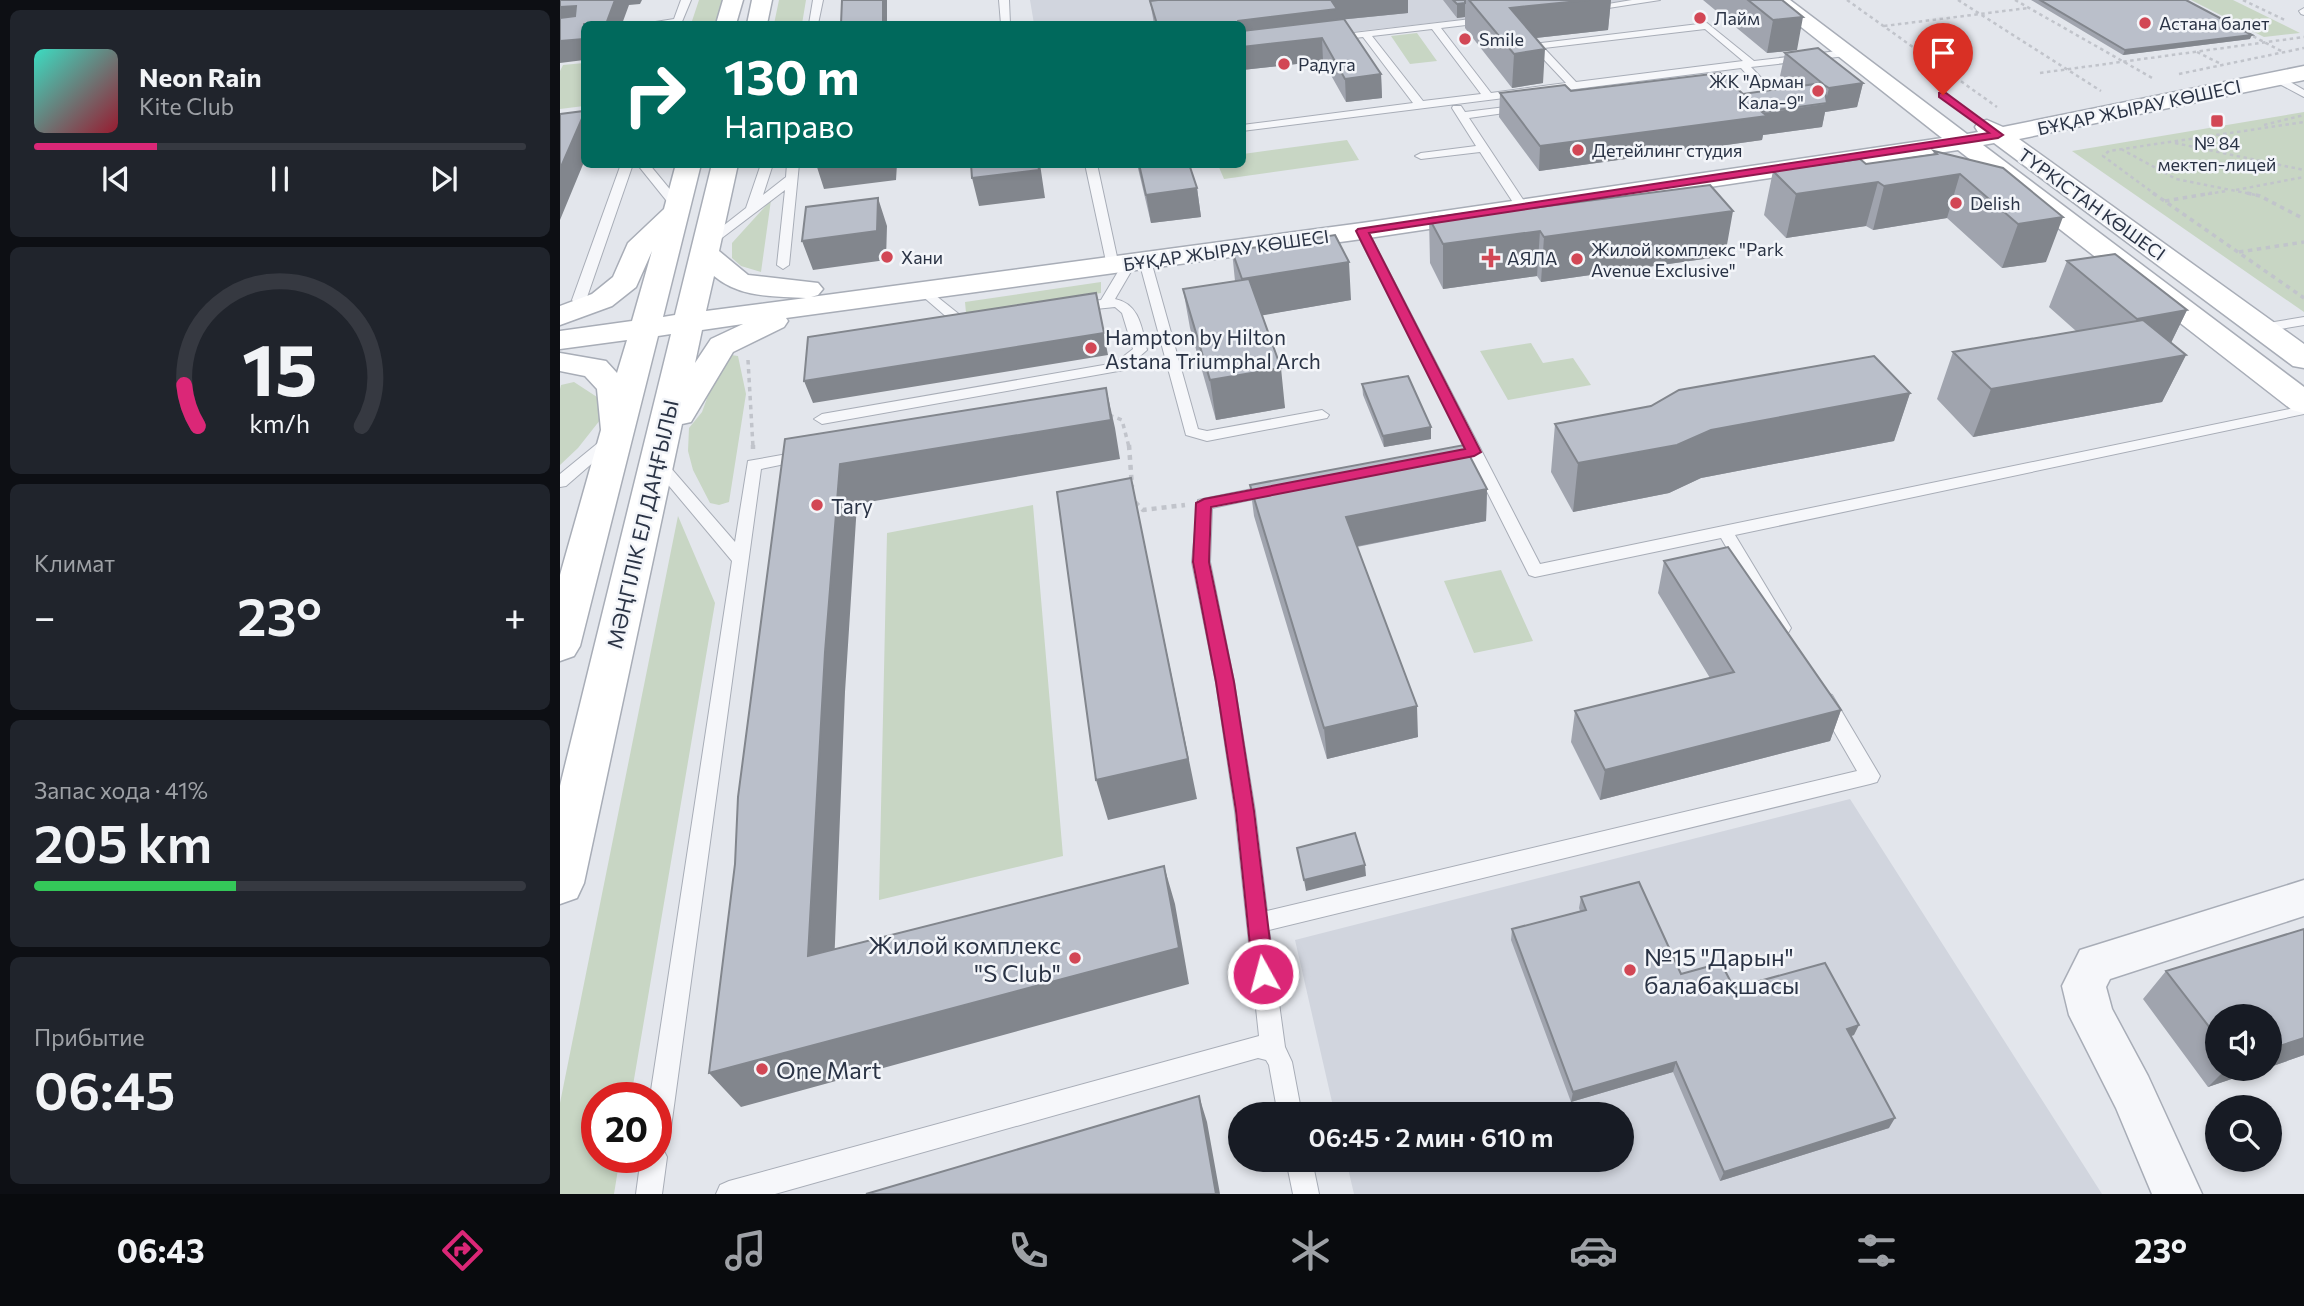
<!DOCTYPE html>
<html lang="ru">
<head>
<meta charset="utf-8">
<style>
	:root { --surface:#171b24; --page:#20242c; --text:#f1f3f6; --muted:#9ea1a6; --line:#363941; --accent:#db2777 }
	body { margin:0; font-family:Commissioner,sans-serif; background:var(--page); color:var(--text); height:100vh; display:flex; flex-direction:column; font-size:26px; white-space:nowrap }
	* { box-sizing:border-box; margin:0 }
	p { font-size:23px; color:var(--muted) }
	.icon { flex:none; width:38px; height:38px; fill:none; stroke:currentColor; stroke-width:2; stroke-linecap:round; stroke-linejoin:round }
	.map { position:relative; flex:1; overflow:hidden }
	.details { display:flex; flex-direction:column; gap:10px; padding:10px; background:#0d0f14; width:560px }
	.details>* { flex:none }
	.banner { position:absolute; left:21px; top:21px; width:665px; height:147px; border-radius:10px; box-shadow:0 4px 10px #0003; background:#00695c; color:#fff; overflow:hidden }
	.tools { position:absolute; left:1645px; top:1004px; display:grid; gap:14px }
	.tools a { display:grid; place-items:center; width:77px; height:77px; border-radius:50%; background:var(--surface); box-shadow:0 4px 10px #0003; font-size:35px }
	.speed { position:absolute; left:21px; top:1082px; display:flex; gap:14px; font-size:35px; font-weight:700; text-align:center }
	.speed>* { display:grid; place-content:center; width:91px; height:91px; border-radius:50%; background:var(--surface); box-shadow:0 4px 10px #0003; line-height:1 }
	.speed .limit { border:10px solid #d22; background:#fff; color:#111 }
	.pin { position:absolute; display:grid; place-items:center; width:60px; height:60px; color:#fff; margin:-72px -30px; border-radius:50% 50% 50% 0; rotate:-45deg; box-shadow:0 0 7px #0007 }
	.pin .icon { rotate:45deg }
	.me { position:absolute; width:77px; margin:-38px; rotate:353deg; stroke-linejoin:round; filter:drop-shadow(0 0 5px #0008) }
	.turn { display:flex; align-items:center; gap:24px; height:147px; padding:0 28px; font-size:32px }
	.turn .icon { width:91px; height:91px; stroke-width:2.5 }
	.turn b { display:block; font-size:49px; line-height:60px }
	.big { font-size:52px; font-weight:600; line-height:1.1 }
	.details .tile { flex:1; display:flex; flex-direction:column; justify-content:center; gap:10px; min-width:0; padding:0 24px; border-radius:10px; background:var(--page) }
	.details .dial { align-items:center; gap:0 }
	.dial svg { height:182px; overflow:visible; fill:none; stroke:var(--line); stroke-width:7; stroke-linecap:round; text-anchor:middle }
	.dial text { fill:var(--text); stroke:none }
	.song { display:flex; align-items:center; gap:21px }
	.cover { width:84px; height:84px; border-radius:10px; background:linear-gradient(135deg,hsl(170 70% 55%),hsl(350 70% 35%)) }
	.played { height:7px; border-radius:4px; background:linear-gradient(90deg,var(--accent) 25%,var(--line) 25%) }
	.keys { display:flex; justify-content:space-around; direction:ltr }
	.heat { display:flex; justify-content:space-between; align-items:center; font-size:38px; direction:ltr }
	.charge { height:10px; border-radius:5px; background:linear-gradient(90deg,#34c759 41%,var(--line) 0) }
	.trip { position:absolute; left:668px; top:1102px; width:406px; height:70px; border-radius:35px; background:var(--surface); box-shadow:0 4px 10px #0003; font-weight:600; line-height:70px; text-align:center }
	.tab-bar { display:flex; height:112px; justify-content:space-around; align-items:center; background:#090b0e; color:var(--muted) }
	.tab-bar .icon { width:49px; height:49px }
	.tab-bar .on { color:var(--accent) }
	.tab-bar b { font-size:32px; color:var(--text) }
	main { display:flex; flex:1; min-height:0 }
	.map>svg:first-child { display:block }
</style>
</head>
<body>
<main>
<section class="details">
<div class="tile">
<div class="song"><i class="cover"></i><div><b>Neon Rain</b><p>Kite Club</p></div></div>
<div class="played"></div>
<div class="keys"><svg class="icon" aria-label="previous" viewBox="0 0 24 24"><path d="M18 5L8 12l10 7zM5 5v14"/></svg><svg class="icon" aria-label="pause" viewBox="0 0 24 24"><path d="M8 5v14M16 5v14"/></svg><svg class="icon" aria-label="next" viewBox="0 0 24 24"><path d="M6 5l10 7-10 7zM19 5v14"/></svg></div>
</div>
<div class="tile dial"><svg viewBox="0 0 100 80">
<path d="M14 69A42 42 0 1 1 86 69"/>
<path d="M14 69A42 42 0 0 1 8 51" stroke="#db2777"/>
<text x="50" y="56" font-size="32" font-weight="700">15</text>
<text x="50" y="72" font-size="11">km/h</text>
</svg></div>
<div class="tile"><p>Климат</p>
<div class="heat"><a>−</a><b class="big">23°</b><a>+</a></div>
</div>
<div class="tile"><p>Запас хода · 41%</p><b class="big">205 km</b><div class="charge"></div></div>
<div class="tile"><p>Прибытие</p><b class="big">06:45</b></div>
</section>
<div class="map">
<svg width="1744" height="1194" viewBox="0 0 1744 1194">
	<rect width="100%" height="100%" fill="#e3e6ec"/>
	<path fill="#d1d5de" d="M470,0h594l1,1 -382,43 -1,-20h-208z
		M1290,799l252,395h-748l-8,-34h276v-45h-287l-40,-175z"/>
	<path fill="#c8d6c4" d="M139,0h27l-6,24h-29z
		M219,0h27l-4,24h-28z
		M1631,0h42l67,33 -36,4z
		M857,33l20,28 -27,3 -19,-28z
		M24,63v43l-24,3v-38l3,-6z
		M1744,112v200l-232,-161z
		M787,140l12,20 -135,19 -6,-14 24,-1 1,-10z
		M211,200l-10,72 -20,-6 -9,-8v-15z
		M541,282v11l-135,20 -1,-11z
		M971,343l12,20 30,-5 18,27 -83,15 -28,-49z
		M171,355l7,1 8,38 -17,108 -10,3 -9,-2 -17,-33 -5,-19 1,-23 13,-16 8,-22z
		M14,382l23,15 7,18 -26,33 -18,17v-76l1,-4z
		M473,505l30,351 -184,44 8,-367z
		M118,516l37,87 -84,494h-34v60h23l-6,37h-54v-91z
		M941,570l32,71 -59,12 -30,-72z"/>
	<g fill="none" stroke-linecap="round" stroke-linejoin="round">
		<defs>
			<path id="lane" d="M121,0h10l-10,24h-38l31,-5z
				M253,0h10l-5,24h-9z
				M439,0h10l1,24h-9z
				M1072,0h28l-71,11 -5,-3z
				M1744,8v7l-3,-1 -2,-3z
				M928,17l5,3 -2,2 -50,6 50,65 75,-10 -33,-35v-4l174,-21 47,38 92,-11 5,3 -5,3 -95,11 33,35 1,2 -5,3 -8,-1v-4l-31,-34 -499,63v-6l171,-22 -50,-66 -32,4 -5,-3 2,-2zM872,29l49,65 -58,7 -51,-65zM1145,29l38,32 -167,21 -32,-34z
				M1712,76h8l24,14v7l-32,-17z
				M962,105l4,1v4l-57,8 59,89 -2,3h-8l-38,-58 -59,7 -6,-3 6,-3 55,-7 -24,-38 1,-2h8l4,6z
				M61,164h12l-47,136 -7,4 -5,-1 -2,-3z
				M77,164h12l33,40v6h-8z
				M201,164h12l-10,31 23,-18 1,-13h12l-10,101 -6,4 -6,-4 8,-75 -75,57h-8l-2,-3 46,-36z
				M525,164h12l22,102 -1,3h-10l-1,-3z
				M802,227l6,4 172,333 764,-158v8l-569,121 56,93 -3,5h-12l-55,-95 -186,39 -6,-2 -173,-344z
				M585,257l6,4 47,168 9,2 115,-21 7,5 -2,3 -120,23 -21,-6 -47,-174z
				M570,259l6,4 -21,36c25,5 27,30 32,51l-23,20 -302,54 -8,-5 8,-5 293,-51 18,-14 -11,-36 -7,-6 -39,4 -7,-4 7,-4 25,-3 24,-40z
				M365,287l40,32 7,-1 7,4 -7,4h-15l-37,-32 -2,-3z
				M1744,317v8l-42,7 -7,-4 7,-4z
				M54,432l5,2 3,3 -3,3 -53,46 -6,1v-13l49,-40z
				M244,451l8,5 -3,3 -48,10 -92,673 -5,9 3,6 -5,37h-26l5,-37h15v-60h-6l82,-536 -83,-99 2,-3h12l72,83 13,-81z
				M712,485l8,5 -2,4 -66,14 -2,54 24,120 21,129 12,100 590,-140 -41,-71 2,-5 7,-2 7,2 48,81 -3,6 -7,2 -601,146 16,117 7,15 10,53h-24l-9,-50 -3,-5 -8,-2 -483,136h-59l4,-9 9,-4 530,-145 -24,-225 -19,-129 -24,-120 6,-62z
				M726,1160h26l7,34h-26z"/>
			<path id="street" d="M1744,880v36l-194,63 -4,8 6,22 36,67 54,118h-50l-36,-86 -47,-93 -7,-29 18,-36z"/>
			<path id="secondary" d="M163,0h20l-7,24h-20z
				M192,0h20l-5,24h-20z
				M1207,0h23l177,134 11,-2 -3,-5 3,-5 9,-2 16,7 301,-61v14l-285,59 285,205v24l-11,-2 -299,-223 -11,2 321,242v26l-12,-3 -334,-260 -596,89 -576,79 2,3 -4,6 -51,25 -42,70 -9,2 -98,459 -7,15 -17,6v-118l111,-452 -13,2 -78,310 -6,10 -14,5v-86l41,-145 -4,-41 -12,-13 -25,-5v-18l46,8 11,12 10,-33 -67,9v-18l72,-10 20,-70 -16,36 -24,19 -52,19v-19l32,-12 21,-17 15,-34 36,-34 12,-45h25l-38,153 12,-2 37,-151h26l-19,87 29,24 70,8 5,6 -5,6 -7,2 551,-74 580,-85zM154,276c26,22 59,20 92,22l-100,13zM183,324l-32,15 -16,24 7,-33z"/>
		</defs>
		<use href="#lane" stroke="#a8adb7" stroke-width="2"/>
		<use href="#street" stroke="#a8adb7" stroke-width="3"/>
		<use href="#secondary" stroke="#a8adb7" stroke-width="3"/>
		<path stroke="#c1c4cb" stroke-width="2.5" stroke-dasharray="3.5 3.5" stroke-linecap="butt" d="M1287,0l150,107
			M1398,0l143,91
			M1455,0l139,79
			M1683,0l44,21
			M1324,26l144,-18
			M1687,33l36,19
			M1637,52l26,13
			M1480,73l264,-36
			M1619,74l125,-26
			M1704,125l40,-10
			M1615,143l129,27
			M1561,149l55,30 80,16
			M1676,190l68,-13
			M1596,195l-53,-39 6,-5 195,-29
			M1641,195l26,-4"/>
		<path stroke="#c1c4cb" stroke-width="3.5" stroke-dasharray="4.5 4.5" stroke-linecap="butt" d="M1593,193l151,105
			M1687,193l13,3 44,23
			M1605,201l47,-8
			M1679,252l65,-10
			M188,360l5,87
			M549,415l13,5 7,27"/>
		<path stroke="#c1c4cb" stroke-width="4.5" stroke-dasharray="5 5" stroke-linecap="butt" d="M193,445v4
			M569,445l3,42
			M575,502l8,8 42,-5"/>
		<use href="#lane" fill="#f6f7fa" fill-rule="evenodd"/>
		<use href="#street" fill="#f6f7fa" fill-rule="evenodd"/>
		<use href="#secondary" fill="#fff" fill-rule="evenodd"/>
	</g>
	<path fill="#a0a4ae" d="M598,0h250v13l-70,7 43,54 1,24 -36,4 -23,-41 -81,9v-46h-88l-4,-23z
		M883,0h168l-3,30 -72,8 7,45 -31,5 -47,-60v-11l-8,1z
		M1143,0h79l15,50 -30,3z
		M1471,0h155l64,39 -127,16z
		M1225,53l78,30 -6,24 -32,5 -3,15 -59,8 -1,5 -223,31 -40,-54 1,-24 71,-2 172,3 51,-7 -14,-11z
		M1374,151l69,17 43,94 -44,6 -55,-50 -74,12 -7,-4 -80,12 -22,-23 9,-44 93,-7 67,-9z
		M577,164h52l8,24 4,29 -50,6z
		M973,208l192,48 -184,26 -4,-6 -94,13 -13,-26 -1,-45z
		M672,251l119,49 -89,15 23,93 -69,12 -26,-92 -7,-39 52,-8z
		M1507,261l120,49 -16,33 15,12 -24,47 -189,35 -36,-38 16,-47 123,-21 -27,-24z
		M802,384l69,43v12l-47,8 -21,-52z
		M1350,393l-16,48 -193,37 -32,15 -96,19 -22,-40 4,-48z
		M690,485l237,4 -1,32 -129,26 61,190 -91,22 -73,-243z
		M1104,561l177,149 -11,31 -230,59 -29,-58 4,-31 135,-33 -52,-85z
		M1021,897l100,77 53,14 120,47 -3,1 38,92 -169,53 -47,-109 -102,30 -60,-162 1,-11 68,-18 -1,-3z
		M1744,929v126l-34,12 -53,-50v52h44l-53,18 -65,-88 23,-28z"/>
	<path fill="#82868d" d="M55,0h27l-2,4 -11,1 -7,19h-16z
		M323,0h4v24h-4z
		M770,0h78v13l-70,7 -96,23v-19h-5l1,-3z
		M1029,0h22l-3,30 -99,11 -38,-38z
		M905,3v14l-8,1v-14z
		M16,6l9,18 -25,4v-21z
		M1243,17l-6,33 -30,3 6,-33z
		M1692,35l-2,4 -127,16 2,-5z
		M762,38l1,23 -81,9v-23z
		M24,39v21l-24,3v-22z
		M985,49l-2,34 -31,5 2,-34z
		M821,74l1,24 -36,4 -1,-23z
		M1303,83l-6,24 -32,5 -3,15 -59,8 -1,5 -223,31 1,-25 285,-42 4,-16z
		M24,114v48l-24,58v-51z
		M256,164h81l-1,16 -72,9z
		M480,164l5,34 -66,8 -7,-28z
		M1400,174l-13,44 -74,12 11,-44z
		M1318,182l-12,44 -80,12 10,-44z
		M637,188l4,29 -50,6 -5,-28z
		M318,198l9,28 -1,34 -73,10 -11,-29z
		M1173,211l-8,45 -184,26 3,-45z
		M1503,217l-17,45 -44,6 16,-44z
		M980,231l-3,45 -94,13v-45z
		M789,262l2,38 -104,18 -5,-39z
		M536,293l12,62 -295,48 -9,-22z
		M1627,310l-23,47 -48,8 21,-46z
		M1626,355l-24,47 -189,35 18,-48z
		M721,368l4,40 -69,12 -6,-40z
		M546,388l9,40 5,31 -263,45 -12,188 -12,300 -25,-36 17,-304 15,-188z
		M1350,393l-16,48 -193,37 -32,15 -96,19 5,-49 133,-33z
		M871,427v12l-47,8 -1,-11z
		M571,478l66,321 -89,21 -12,-40z
		M927,489l-1,32 -138,27 -2,-31z
		M857,706l1,31 -91,22 -3,-31z
		M1281,710l-11,31 -230,59 5,-30z
		M805,865l1,11 -60,15 -2,-11z
		M604,866l11,38 14,80 -448,123 -32,-34z
		M1299,1025l-5,10 -12,4 5,-10z
		M1744,1038v17l-34,12v-18z
		M1116,1062l-3,10 -102,30 2,-10z
		M1666,1069h35l-53,18z
		M639,1096l8,26 13,72h-4z
		M1335,1118l-6,10 -169,53 4,-9z"/>
	<path fill="#babfca" stroke="#82868d" stroke-width="2" d="M0,0h55l-9,24h-22v15l-24,2v-23l15,-2 1,-10 -16,1z
		M282,0h41v24h-42z
		M598,0h173l6,9 -99,12 -1,3h-80l-7,-23z
		M893,0h12v3l-8,1z
		M909,0h120l-79,8 35,41 -31,5z
		M1188,0h34l21,17 -30,3z
		M1480,0h146l66,35 -127,15z
		M784,19l37,55 -36,5 -23,-41 -80,9v-16z
		M1258,48l45,35 -34,5 -5,-3 3,18 -65,9 5,4 -227,30 -40,-53 65,-8 6,6 149,-18 23,21 79,-11 -37,-30z
		M24,111v3l-24,55v-55z
		M1374,151l69,17 60,49 -45,7 -58,-50 -76,12 -6,-4 -82,12 -23,-23 87,-12 6,5 71,-10z
		M411,164h67l1,6 -67,8z
		M579,164h50l8,24 -51,7z
		M1150,185l23,26 -189,26 -4,-6 -97,13 -14,-26 101,-13 3,3z
		M318,198l-1,33 -75,10 4,-34z
		M775,235l14,27 -107,17 -10,-28z
		M1555,254l72,56 -50,9 -70,-58z
		M689,279l32,89 -71,12 -27,-91z
		M536,293l8,40 -300,48 4,-44z
		M1583,320l43,35 -195,34 -38,-37z
		M1314,356l36,37 -199,37 -34,15 -99,18 -23,-39 96,-18 28,-16z
		M848,376l23,51 -48,9 -21,-52z
		M546,388l5,32 -271,44 -15,188 -17,304 356,-90 15,82 -470,125 26,-209 3,-67 47,-358z
		M904,445l23,44 -141,28 71,189 -93,22 -74,-243z
		M571,478l57,281 -92,21 -39,-288z
		M1168,547l113,163 -236,60 -30,-59 159,-39 -70,-111z
		M795,833l10,32 -61,15 -7,-32z
		M1079,882l42,92 40,-11 13,25 91,-25 34,62 -12,4 48,89 -171,54 -48,-110 -103,30 -61,-163 74,-19 -5,-13z
		M1744,929v109l-34,11v-32h-53v20l-51,-66z
		M639,1096l17,98h-350z"/>
	<path fill="#db2777" stroke="#8e194d" stroke-width="2" d="M1379,93h7l57,42 -5,3 -629,95 112,219 -7,4 -263,51 -2,55 25,120 20,129 20,163 -3,7 -8,2 -7,-2 -3,-7 -17,-163 -20,-129 -23,-120 3,-59 8,-4 261,-50 -109,-218 2,-2 631,-96 -50,-36z"/>
	<g fill="#d24755" stroke="#f3f5f9" stroke-width="2.5">
		<circle cx="1140" cy="18" r="7"/>
		<circle cx="1585" cy="23" r="7"/>
		<circle cx="905" cy="39" r="7"/>
		<circle cx="724" cy="64" r="7"/>
		<circle cx="1258" cy="91" r="7"/>
		<rect x="1650" y="114" width="14" height="14" rx="3.5"/>
		<circle cx="1018" cy="150" r="7"/>
		<circle cx="1396" cy="203" r="7"/>
		<circle cx="327" cy="257" r="7"/>
		<path d="M927.5 247.5h7v7h7v7h-7v7h-7v-7h-7v-7h7z"/>
		<circle cx="1017" cy="259" r="7"/>
		<circle cx="531" cy="348" r="7"/>
		<circle cx="257" cy="505" r="7"/>
		<circle cx="515" cy="958" r="7"/>
		<circle cx="1070" cy="970" r="7"/>
		<circle cx="202" cy="1069" r="7"/>
	</g>
	<g text-anchor="middle" dominant-baseline="central" stroke-width="5" stroke-linejoin="round" paint-order="stroke">
		<g font-size="18" fill="#2a3345" stroke="#f3f5f9" text-anchor="start">
			<text x="1154" y="18">Лайм</text>
			<text x="1599" y="23">Астана балет</text>
			<text x="919" y="39">Smile</text>
			<text x="738" y="64">Радуга</text>
			<text x="1244" y="81" text-anchor="end">ЖК "Арман<tspan x="1244" dy="21">Кала-9"</tspan></text>
			<text x="1657" y="143" text-anchor="middle">№ 84<tspan x="1657" dy="21">мектеп-лицей</tspan></text>
			<text x="1032" y="150">Детейлинг студия</text>
			<text x="1410" y="203">Delish</text>
			<text x="1031" y="249">Жилой комплекс "Park<tspan x="1031" dy="21">Avenue Exclusive"</tspan></text>
			<text x="341" y="257">Хани</text>
			<text x="947" y="258">АЯЛА</text>
		</g>
		<g font-size="18" fill="#2a3345" stroke="#f3f5f9">
			<text transform="translate(1579 107) rotate(-12)">БҰҚАР ЖЫРАУ КӨШЕСІ</text>
			<text transform="translate(1532 204) rotate(36)">ТҮРКІСТАН КӨШЕСІ</text>
			<text transform="translate(666 250) rotate(-8)">БҰҚАР ЖЫРАУ КӨШЕСІ</text>
		</g>
		<g font-size="21" fill="#2a3345" stroke="#f3f5f9" text-anchor="start">
			<text x="545" y="336">Hampton by Hilton<tspan x="545" dy="24">Astana Triumphal Arch</tspan></text>
			<text x="271" y="505">Tary</text>
		</g>
		<g font-size="21" fill="#2a3345" stroke="#f3f5f9">
			<text transform="translate(82 524) rotate(-77)">МӘҢГІЛІК ЕЛ ДАҢҒЫЛЫ</text>
		</g>
		<g font-size="24" fill="#2a3345" stroke="#f3f5f9" text-anchor="start">
			<text x="501" y="944" text-anchor="end">Жилой комплекс<tspan x="501" dy="28">"S Club"</tspan></text>
			<text x="1084" y="956">№15 "Дарын"<tspan x="1084" dy="28">балабақшасы</tspan></text>
			<text x="216" y="1069">One Mart</text>
		</g>
	</g>
</svg>
<div class="tools">
<a><svg class="icon" aria-label="sound" viewBox="0 0 24 24"><path d="M4 9h4l5-4v14l-5-4H4zM17 9q2 3 0 6"/></svg></a>
<a><svg class="icon" aria-label="search" viewBox="0 0 24 24"><circle cx="10" cy="10" r="6"/><path d="M15 15l6 6"/></svg></a>
</div>
<div class="speed"><div class="limit">20</div></div>
<div class="pin" style="left:1383px;top:95px;background:#d93025"><svg class="icon" aria-label="arrive" viewBox="0 0 24 24"><path d="M6 21V4h12l-3 4 3 4H6"/></svg></div>
<svg class="me" style="left:703px;top:974px" viewBox="-20 -20 40 40"><circle r="17" fill="#db2777" stroke="#fff" stroke-width="3"/><path d="M0-11L8 9 0 5-8 9z" fill="#fff"/></svg>
<div class="trip">06:45 · 2 мин · 610 m</div>
<div class="banner">
<div class="turn"><svg class="icon" aria-label="right" viewBox="0 0 24 24"><path d="M7 20v-9h11M14 6l5 5-5 5"/></svg><div><b>130 m</b>Направо</div></div>
</div>
</div>
</main>
<nav class="tab-bar">
<b>06:43</b>
<svg class="icon on" aria-label="directions" viewBox="0 0 24 24"><path d="M12 3l9 9-9 9-9-9zM9 14v-3h6M13 9l2 2-2 2"/></svg>
<svg class="icon" aria-label="music" viewBox="0 0 24 24"><path d="M9 18V5l10-2v13"/><circle cx="6" cy="18" r="3"/><circle cx="16" cy="16" r="3"/></svg>
<svg class="icon" aria-label="phone" viewBox="0 0 24 24"><path d="M5 4h4l2 5-3 2q2 4 5 5l2-3 5 2v4C11 20 4 13 5 4z"/></svg>
<svg class="icon" aria-label="climate" viewBox="0 0 24 24"><path d="M12 3v18M4 7l16 10M4 17L20 7"/></svg>
<svg class="icon" aria-label="car" viewBox="0 0 24 24"><path d="M5 17H2v-5l4-1 3-4h7l3 4 3 1v5h-3M9 17h6M6 11h13"/><circle cx="7" cy="17" r="2"/><circle cx="17" cy="17" r="2"/></svg>
<svg class="icon" aria-label="filters" viewBox="0 0 24 24"><path d="M4 7h16M4 17h16"/><circle cx="9" cy="7" r="2"/><circle cx="15" cy="17" r="2"/></svg>
<b>23°</b>
</nav>
</body>
</html>
